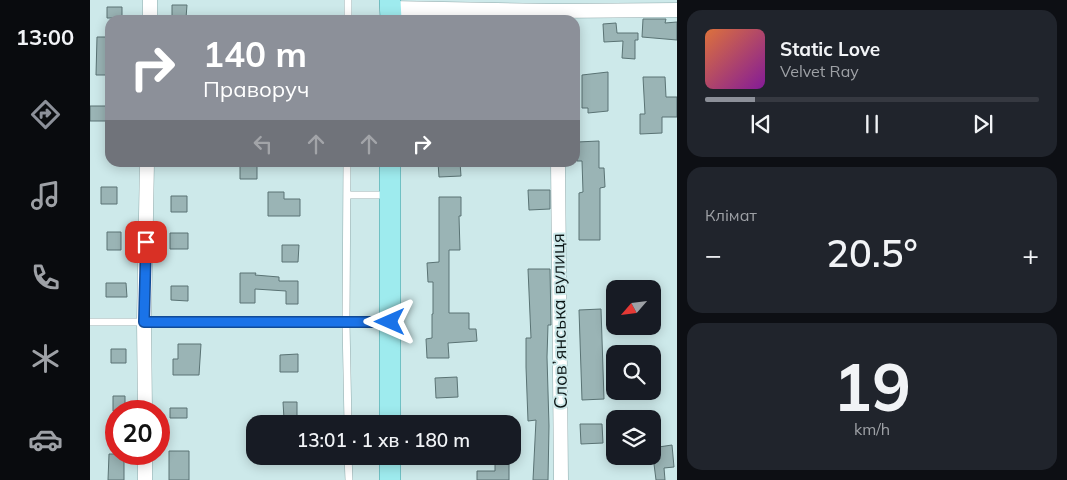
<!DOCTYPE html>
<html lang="uk">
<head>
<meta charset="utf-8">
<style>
	:root { --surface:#171b24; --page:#20242c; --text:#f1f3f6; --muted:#9ea1a6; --line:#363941; --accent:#8c9099 }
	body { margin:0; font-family:Mulish,sans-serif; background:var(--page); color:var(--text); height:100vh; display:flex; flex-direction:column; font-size:19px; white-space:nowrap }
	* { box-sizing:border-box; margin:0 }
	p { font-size:16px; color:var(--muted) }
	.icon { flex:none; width:28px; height:28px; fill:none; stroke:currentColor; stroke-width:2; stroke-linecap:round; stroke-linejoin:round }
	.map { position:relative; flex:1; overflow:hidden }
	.side { display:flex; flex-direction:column; gap:10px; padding:10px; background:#0d0f14; width:390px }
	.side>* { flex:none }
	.top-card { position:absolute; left:15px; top:15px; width:475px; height:152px; border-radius:15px; box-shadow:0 2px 12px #0003; background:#8c9099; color:#fff; overflow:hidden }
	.needle { width:32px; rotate:242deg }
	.fabs { position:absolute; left:516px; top:280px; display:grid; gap:10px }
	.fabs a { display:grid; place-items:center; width:55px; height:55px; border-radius:10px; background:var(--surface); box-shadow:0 2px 12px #0003; font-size:25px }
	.speed { position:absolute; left:15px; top:400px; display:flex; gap:10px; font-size:25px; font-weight:700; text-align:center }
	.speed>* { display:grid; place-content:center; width:65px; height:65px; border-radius:50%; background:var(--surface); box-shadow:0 2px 12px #0003; line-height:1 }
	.speed .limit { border:8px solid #d22; background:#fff; color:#111 }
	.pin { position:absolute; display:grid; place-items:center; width:42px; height:42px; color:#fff; margin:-21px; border-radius:10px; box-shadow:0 2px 8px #0006 }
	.me { position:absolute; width:55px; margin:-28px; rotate:270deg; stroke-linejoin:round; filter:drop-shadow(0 0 4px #0008) }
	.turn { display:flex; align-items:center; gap:18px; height:105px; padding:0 15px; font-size:22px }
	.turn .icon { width:65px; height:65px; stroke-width:2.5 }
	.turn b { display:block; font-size:35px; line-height:42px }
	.lanes { display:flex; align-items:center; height:48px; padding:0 15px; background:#0003; justify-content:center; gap:25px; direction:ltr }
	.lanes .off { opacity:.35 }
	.big { font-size:38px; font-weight:600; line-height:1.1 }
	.side .widget { flex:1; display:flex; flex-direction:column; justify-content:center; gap:8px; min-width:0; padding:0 18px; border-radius:15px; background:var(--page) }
	.side .dial { align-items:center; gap:0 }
	.dial b { font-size:65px; line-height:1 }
	.song { display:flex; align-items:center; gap:15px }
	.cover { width:60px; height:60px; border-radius:8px; background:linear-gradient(135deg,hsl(20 70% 55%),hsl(290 70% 35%)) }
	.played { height:5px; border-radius:2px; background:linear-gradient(90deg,var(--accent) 15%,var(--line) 15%) }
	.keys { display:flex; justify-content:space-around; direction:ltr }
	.heat { display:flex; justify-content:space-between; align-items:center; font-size:28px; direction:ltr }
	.trip { position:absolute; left:156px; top:415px; width:275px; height:50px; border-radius:15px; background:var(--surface); box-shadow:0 2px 12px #0003; font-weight:600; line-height:50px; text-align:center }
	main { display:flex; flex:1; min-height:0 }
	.tabs { display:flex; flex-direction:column; width:90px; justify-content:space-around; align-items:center; background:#090b0e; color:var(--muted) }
	.tabs .icon { width:35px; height:35px }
	.tabs .selected { color:var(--accent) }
	.tabs b { font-size:22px; color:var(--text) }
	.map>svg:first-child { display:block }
</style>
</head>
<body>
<main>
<nav class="tabs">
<b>13:00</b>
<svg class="icon selected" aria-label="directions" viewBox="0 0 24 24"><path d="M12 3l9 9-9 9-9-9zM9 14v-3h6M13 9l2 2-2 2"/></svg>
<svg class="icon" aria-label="music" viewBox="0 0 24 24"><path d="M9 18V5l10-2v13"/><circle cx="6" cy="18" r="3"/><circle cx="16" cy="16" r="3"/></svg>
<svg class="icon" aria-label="phone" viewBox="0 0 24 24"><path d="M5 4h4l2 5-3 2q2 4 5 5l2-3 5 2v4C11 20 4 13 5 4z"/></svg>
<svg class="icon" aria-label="climate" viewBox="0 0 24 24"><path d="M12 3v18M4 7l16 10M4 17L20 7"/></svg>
<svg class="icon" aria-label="car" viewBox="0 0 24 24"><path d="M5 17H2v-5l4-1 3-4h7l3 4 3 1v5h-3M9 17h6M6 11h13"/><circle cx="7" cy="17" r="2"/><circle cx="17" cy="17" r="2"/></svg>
</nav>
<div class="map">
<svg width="587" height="480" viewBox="0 0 587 480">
	<rect width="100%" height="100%" fill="#cde9ea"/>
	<path fill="#9ab4b5" stroke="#5a7374" d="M82,5h15l-1,13h-14z
		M17,7h15v11h-15z
		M553,19h23l-1,4 12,-1v18l-35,-3z
		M526,23l1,10h21v7h-3v19l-13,-1 1,-17 -19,1 -1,-18z
		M7,37h13v38h-14z
		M518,72v39l-20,2v-5h-6v-33z
		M553,77h22l1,20h11v20h-15v16l-22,1v-20h5z
		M0,106h20v15h-20z
		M509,141v27h5l1,19 -5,1v52h-21v-47l4,-1 -1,-31h-5v-19z
		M150,162h17v17h-17z
		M348,162h22l1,14 -22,1z
		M11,187h16v17h-16z
		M438,190h22v19l-21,1z
		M178,192h16v7h16v17h-32z
		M81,196h16v16h-16z
		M349,197h22v19h-2l1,34h-11v63h20v16h7l1,12 -29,2 1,15h-22l-1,-19 6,-1v-24h1v-32h-5l-1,-19 12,-1z
		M17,232h14v18h-14z
		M80,233h18v16h-18z
		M192,245h17l-1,17h-16z
		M438,269h22l1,56h-3l-1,32 2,69 -1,54h-15l3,-60 -8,1 -2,-54v-29h5z
		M150,273h16l-1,2 24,2v4h19v23h-12v-13l-31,-2v14h-15z
		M16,283h20l1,14h-21z
		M81,286h17v15l-17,-1z
		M511,309l3,90 -22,1 -3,-90z
		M88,344h23l-2,31h-26v-16h5z
		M21,349h15v14h-15z
		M208,354v18h-18v-17z
		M367,377l1,20 -22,1 -1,-20z
		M23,396h12v15h-12z
		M193,402h14v17h-13z
		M80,408h17v10h-17z
		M490,424h22l1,19 -22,1z
		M582,445l2,22 -10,1 1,12h-9l-4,-32z
		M79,451h20v29h-20z
		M19,454h15v26h-16z
		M405,464h14v16h-32v-9h18z"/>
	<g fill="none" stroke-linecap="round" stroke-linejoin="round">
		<defs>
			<path id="service" d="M258,20v-20
				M257,162l-1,160 2,102
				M257,195h42
				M0,322h298
				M258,456l1,24"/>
			<path id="minor" d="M301,8l163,3 123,-1
				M60,20v-20
				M468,162l3,318
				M55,411l-1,-89 3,-160
				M55,454v26"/>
			<path id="primary" d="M300,0l1,20
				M300,424v-262
				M300,480v-24"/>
		</defs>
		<use href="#service" stroke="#91abac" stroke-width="8"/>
		<use href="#minor" stroke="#91abac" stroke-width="15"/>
		<use href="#primary" stroke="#41979b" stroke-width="22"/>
		<use href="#service" stroke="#fff" stroke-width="7"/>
		<use href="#minor" stroke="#fff" stroke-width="14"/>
		<use href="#primary" stroke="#9eebee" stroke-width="21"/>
	</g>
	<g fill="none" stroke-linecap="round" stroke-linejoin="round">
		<defs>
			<path id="route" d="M56,242l-2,80h246"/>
		</defs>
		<use href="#route" stroke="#114b97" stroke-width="12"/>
		<use href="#route" stroke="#1a73e8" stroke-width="9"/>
	</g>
	<g text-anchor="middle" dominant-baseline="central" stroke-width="4" stroke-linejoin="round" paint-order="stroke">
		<g font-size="18" fill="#0c1616" stroke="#cde9ea">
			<text transform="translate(469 321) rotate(-91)">Словʼянська вулиця</text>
		</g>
	</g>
</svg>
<div class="fabs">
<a><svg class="needle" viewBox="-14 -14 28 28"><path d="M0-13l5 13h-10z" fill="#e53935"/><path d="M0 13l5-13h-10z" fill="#9ea1a6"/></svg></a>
<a><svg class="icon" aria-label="search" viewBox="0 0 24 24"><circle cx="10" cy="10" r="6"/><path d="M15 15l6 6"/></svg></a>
<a><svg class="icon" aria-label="layers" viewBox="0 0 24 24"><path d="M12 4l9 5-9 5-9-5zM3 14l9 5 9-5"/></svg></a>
</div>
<div class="speed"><div class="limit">20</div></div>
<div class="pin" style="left:56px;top:242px;background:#d93025"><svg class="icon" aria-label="arrive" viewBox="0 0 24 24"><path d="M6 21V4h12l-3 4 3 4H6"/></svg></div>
<svg class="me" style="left:300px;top:322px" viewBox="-20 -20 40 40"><path d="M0-17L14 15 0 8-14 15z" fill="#1a73e8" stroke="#fff" stroke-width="4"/></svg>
<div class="trip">13:01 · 1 хв · 180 m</div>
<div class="top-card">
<div class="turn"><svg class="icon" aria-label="right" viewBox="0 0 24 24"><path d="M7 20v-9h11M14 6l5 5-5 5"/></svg><div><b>140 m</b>Праворуч</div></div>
<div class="lanes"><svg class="icon off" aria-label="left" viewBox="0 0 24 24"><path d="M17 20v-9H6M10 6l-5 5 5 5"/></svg><svg class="icon off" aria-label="ahead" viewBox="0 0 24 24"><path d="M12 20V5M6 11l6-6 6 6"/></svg><svg class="icon off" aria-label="ahead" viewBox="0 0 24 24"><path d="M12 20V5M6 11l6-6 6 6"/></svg><svg class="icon" aria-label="right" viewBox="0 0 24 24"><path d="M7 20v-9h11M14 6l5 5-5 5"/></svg></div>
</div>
</div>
<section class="side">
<div class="widget">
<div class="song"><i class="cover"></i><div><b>Static Love</b><p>Velvet Ray</p></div></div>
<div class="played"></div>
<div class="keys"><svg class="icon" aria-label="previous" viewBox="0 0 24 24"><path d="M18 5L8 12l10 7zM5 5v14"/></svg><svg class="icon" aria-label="pause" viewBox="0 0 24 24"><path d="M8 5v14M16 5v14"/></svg><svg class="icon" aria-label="next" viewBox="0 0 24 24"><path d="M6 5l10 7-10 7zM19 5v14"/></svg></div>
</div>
<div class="widget"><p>Клімат</p>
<div class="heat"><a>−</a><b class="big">20.5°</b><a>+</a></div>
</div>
<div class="widget dial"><b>19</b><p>km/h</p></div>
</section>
</main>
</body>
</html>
